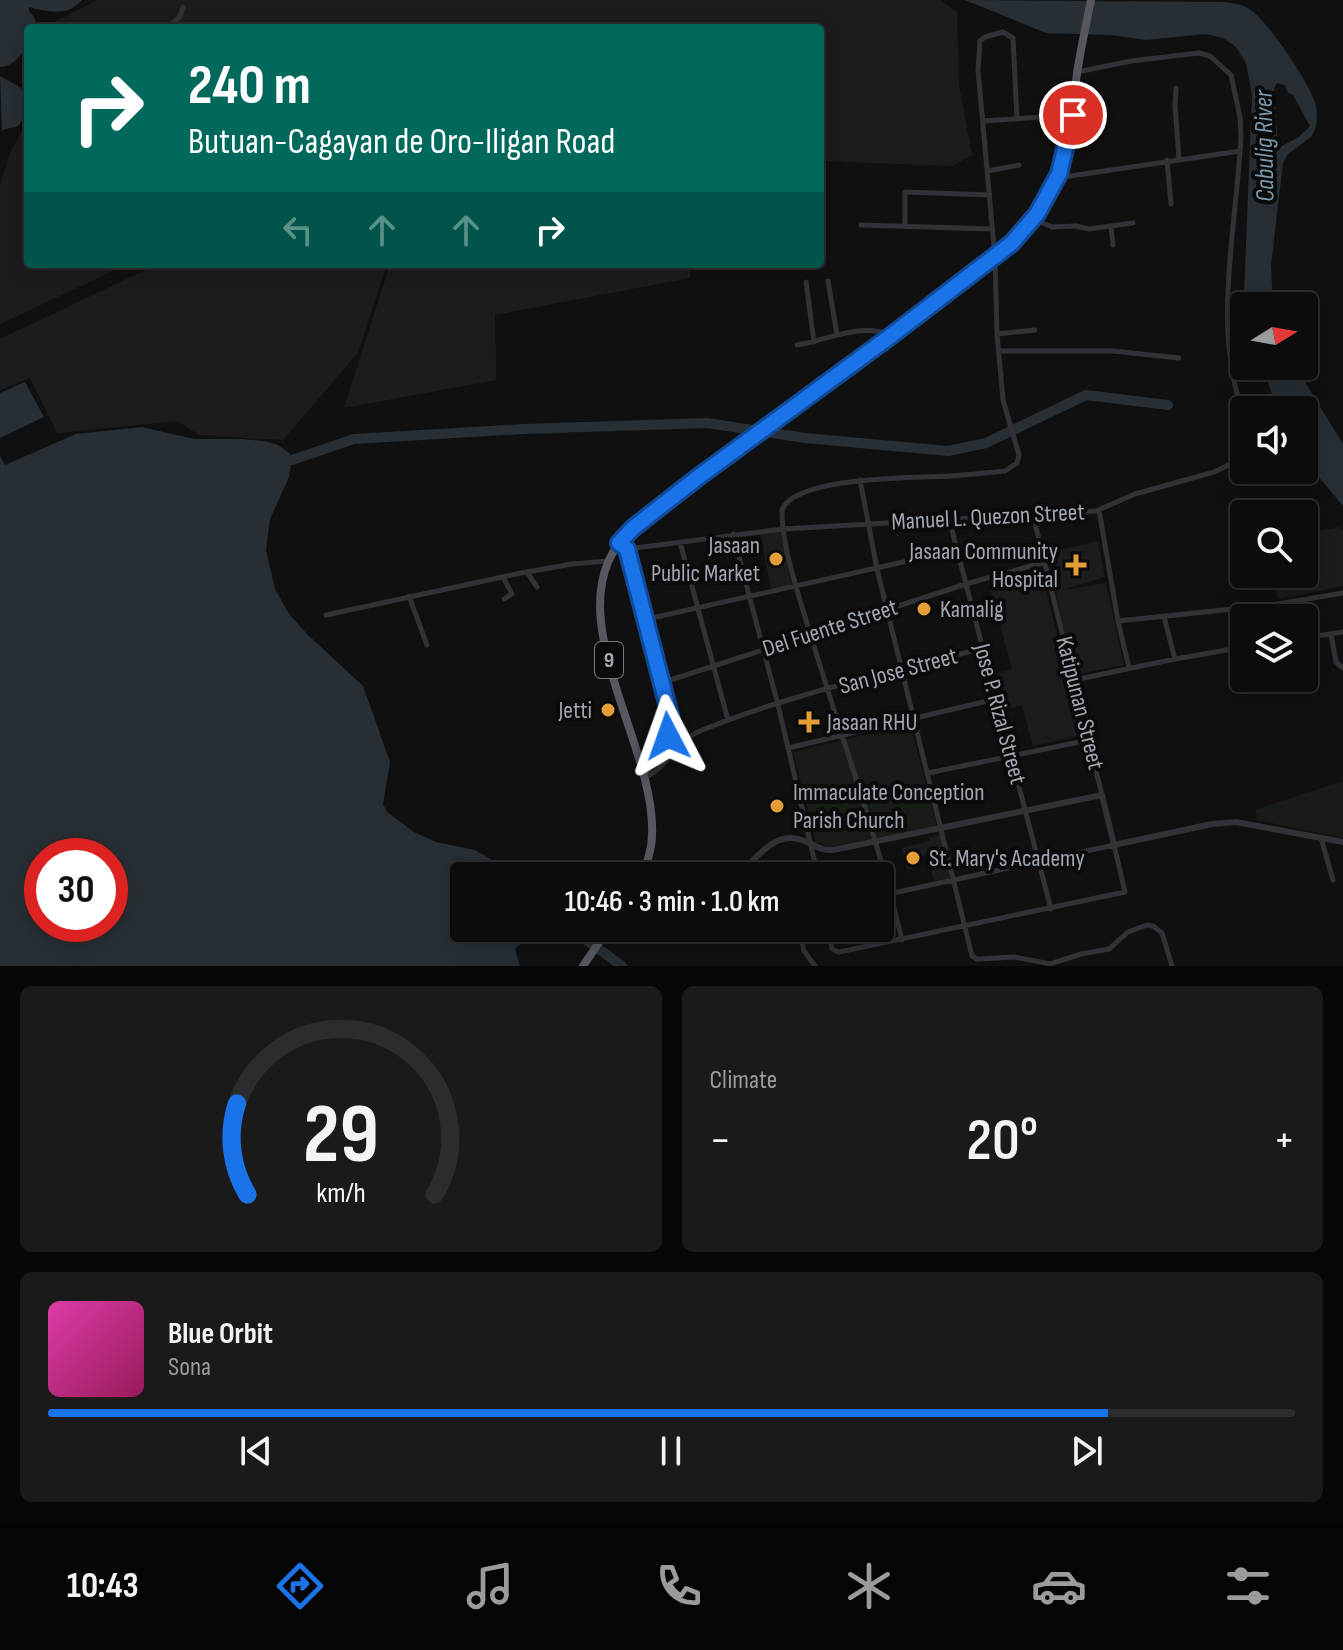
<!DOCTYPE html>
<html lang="en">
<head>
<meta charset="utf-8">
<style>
	:root { --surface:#0c0c0d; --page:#1a1a1b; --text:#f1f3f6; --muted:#9a9b9d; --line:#2c2c2e; --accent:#1a73e8 }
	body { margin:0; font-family:"Sofia Sans Condensed",sans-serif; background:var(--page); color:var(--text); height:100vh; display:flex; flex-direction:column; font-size:30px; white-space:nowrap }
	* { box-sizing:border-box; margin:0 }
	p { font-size:26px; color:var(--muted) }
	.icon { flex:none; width:44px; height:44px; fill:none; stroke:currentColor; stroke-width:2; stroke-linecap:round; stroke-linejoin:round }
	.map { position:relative; height:966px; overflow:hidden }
	.details { display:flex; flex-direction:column; gap:20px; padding:20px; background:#070707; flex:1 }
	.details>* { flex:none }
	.guide { position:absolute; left:24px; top:24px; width:800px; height:244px; border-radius:8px; box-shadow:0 4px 20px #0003,0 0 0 2px var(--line); background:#00695c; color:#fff; overflow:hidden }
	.needle { width:52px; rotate:79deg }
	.tools { position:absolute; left:1230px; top:292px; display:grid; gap:16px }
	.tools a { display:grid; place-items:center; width:88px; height:88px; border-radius:8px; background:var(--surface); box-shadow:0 4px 20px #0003,0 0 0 2px var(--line); font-size:40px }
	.speed { position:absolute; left:24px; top:838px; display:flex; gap:16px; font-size:40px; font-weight:700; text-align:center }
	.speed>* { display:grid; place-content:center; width:104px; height:104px; border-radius:50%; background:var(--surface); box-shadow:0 4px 20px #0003,0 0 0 2px var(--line); line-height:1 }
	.speed .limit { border:12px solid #d22; background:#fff; color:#111 }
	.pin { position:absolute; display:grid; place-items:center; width:68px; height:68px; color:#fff; margin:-34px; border:4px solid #fff; border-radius:50%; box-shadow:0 2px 8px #0007 }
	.me { position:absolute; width:88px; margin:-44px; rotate:356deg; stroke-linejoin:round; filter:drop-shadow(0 0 6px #0008) }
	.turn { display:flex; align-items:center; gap:28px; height:168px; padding:0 32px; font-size:36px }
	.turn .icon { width:104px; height:104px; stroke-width:2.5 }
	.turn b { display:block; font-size:56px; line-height:68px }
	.lanes { display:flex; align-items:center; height:76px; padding:0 32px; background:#0003; justify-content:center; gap:40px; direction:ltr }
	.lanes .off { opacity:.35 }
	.big { font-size:60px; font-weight:600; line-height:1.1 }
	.details .widget { flex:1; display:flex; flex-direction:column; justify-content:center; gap:12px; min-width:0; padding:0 28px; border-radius:12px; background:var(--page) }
	.details .dial { align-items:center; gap:0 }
	.dial svg { height:208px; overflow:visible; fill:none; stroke:var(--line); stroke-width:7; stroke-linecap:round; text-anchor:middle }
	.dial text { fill:var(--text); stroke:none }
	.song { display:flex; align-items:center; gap:24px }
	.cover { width:96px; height:96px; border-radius:12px; background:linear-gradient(135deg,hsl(320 70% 55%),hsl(330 70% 35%)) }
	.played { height:8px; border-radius:4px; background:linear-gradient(90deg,var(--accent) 85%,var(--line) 85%) }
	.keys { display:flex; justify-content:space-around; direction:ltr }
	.heat { display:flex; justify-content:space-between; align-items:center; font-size:44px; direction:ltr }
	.details .tiles { flex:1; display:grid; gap:20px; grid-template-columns:1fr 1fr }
	.widget:last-child { grid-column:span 2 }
	.trip { position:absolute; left:450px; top:862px; width:444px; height:80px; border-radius:8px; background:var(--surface); box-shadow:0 4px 20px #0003,0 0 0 2px var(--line); font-weight:600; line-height:80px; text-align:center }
	.tabs { display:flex; height:128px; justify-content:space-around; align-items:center; background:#050505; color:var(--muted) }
	.tabs .icon { width:56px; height:56px }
	.tabs .active { color:var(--accent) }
	.tabs b { font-size:36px; color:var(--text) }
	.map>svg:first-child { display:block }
</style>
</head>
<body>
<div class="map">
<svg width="1343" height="966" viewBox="0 0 1343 966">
	<rect width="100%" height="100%" fill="#101011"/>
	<path fill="#1c1c1e" d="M97,0h843l17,12 2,73 13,70 -19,11 -133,-5v-133h-771l4,-5z
		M28,121v143h100l-128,60v-139l10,-32z
		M158,264h229l-29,89 -75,87 -84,-5 -21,-14 -121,12 -27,-55 -30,12v-51z
		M390,264h301l-1,14 -195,37 1,65 -152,28z
		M1339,527l4,4v55l-65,13 -4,-25h30v-40z
		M780,531l12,54 -21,4 -11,-55z
		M1098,541l7,36 -43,13 44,-7 18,82 -50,10 -27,-122z
		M1024,571l12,4 9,12 38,148 -50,11 -11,-41 -20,5 -8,-36 18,-5 -24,-88z
		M943,834l11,44 -20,2 -4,-14 7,-2 -3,-11 -12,3v3l-7,2 1,7 -9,2 -5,-22 28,-7v-4z"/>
	<path fill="#171c17" d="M910,724l27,102 -108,21 -13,-5 -23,-90z
		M1343,781v57l-86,-18 -2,-10z"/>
	<path fill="#272f34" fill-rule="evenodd" d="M0,0h82c-15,17 -34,12 -53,7v4l6,7 1,10h-8c0,18 -8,37 -28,39z
		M965,0l259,2c8,1 17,2 24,6 18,10 64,78 68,98 2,11 1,22 -5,31l-23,17 -5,9 -12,102 2,41h-26l-3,-10 8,-201 -6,-32 -10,-16 -13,-9 -17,-4 -60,6 -36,-5 -64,-2zM1277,83l8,2 3,8 5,2 17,31 -11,11 -21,11 -4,-59z
		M0,76l20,11 8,11 -4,20 -6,8 -16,4z
		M1263,366h32l48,78v62l-39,-47v-49h-27z
		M25,382l19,35 -44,21v-45z
		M142,427l52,12h47l23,2 14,4 11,8 3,7 -3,17 -19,42 -4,31 9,39 14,25 19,21 55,51 27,76 -7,42 4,8 27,20 22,10 39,8 44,26h-55v52h99c-15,10 -35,6 -48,21l5,17h-520v-510l5,9 71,-31zM110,856v68h-68v-68z"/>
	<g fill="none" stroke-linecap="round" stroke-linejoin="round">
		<path stroke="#272f34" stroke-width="10" d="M292,460l62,-21 170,-10 183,-6 98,15 143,13 38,-8 100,-48 82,10
			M570,928l52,38"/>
		<path stroke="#313236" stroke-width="5" d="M167,28l13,-11 3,-10
			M1077,72l54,-11 68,-8 11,3 21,19 9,42 1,19c-4,88 -30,195 3,278
			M1176,88l-1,18 4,53
			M984,121l87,-6
			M1167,160l4,44
			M988,171l31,-6
			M1057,178l183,-27
			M1033,219l19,8 24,-1 13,3 44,-6
			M861,225l131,4
			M905,226v-34l85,3
			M1111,226l2,19
			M828,281l9,54
			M806,282l8,60
			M997,334l38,-4
			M797,345c31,-5 63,-23 94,-10
			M999,351h114l66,7
			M860,480l17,89 95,387 5,3 38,-2 35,7 31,-10 28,-5 19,-17 19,-7 6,1 9,7 10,33
			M1099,510l19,111 11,47
			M1033,515l69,280
			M949,519l102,390
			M733,534l45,171 40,171
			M680,542l48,178
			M627,549l156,-20 313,-18 39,-17 79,-22 30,-14
			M627,549l43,166 -2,21 -23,40
			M527,572l10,15
			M503,577l9,17 -8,5
			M409,596l18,49
			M326,615l195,-42 51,-9 36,-3
			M1164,617l11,42
			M643,620l314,-70
			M1118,621l154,-16 71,-12
			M1331,634l5,28 7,6
			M1304,638l39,-6
			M1074,680l101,-21 69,-12
			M661,683l305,-99 79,-22
			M788,748l208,-49
			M928,773l161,-33
			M645,777c18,-5 31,-36 55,-46 90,-37 189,-58 283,-83
			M1321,838l12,42
			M777,876l39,-10
			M799,928l5,23 11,15
			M828,928l4,21 7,3 286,-60 -11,-47 -234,51
			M902,940c-24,-100 -58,-196 -88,-294 -11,-37 -33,-99 -32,-136 13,-34 134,-32 167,-34 18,-1 37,-3 56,-5l12,-8 2,-8 -16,-55 -6,-66 -2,-76 -17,-188 2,-29 5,-4 18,-5 10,6 4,81"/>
		<path stroke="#313236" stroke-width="6" d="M737,876c19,-16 36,-46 65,-36 12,4 18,11 31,10l269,-55 12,50 98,-21 24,-2 107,20"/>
		<path stroke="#56585e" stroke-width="8" d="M642,876c5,-14 10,-27 10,-41 5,-93 -105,-232 -19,-307l362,-270c65,-58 72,-102 82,-185 4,-25 9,-49 14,-73
			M583,966l26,-38"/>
	</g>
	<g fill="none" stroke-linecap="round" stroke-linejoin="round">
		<defs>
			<path id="route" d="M668,736l2,-21 -43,-166 -8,-6 14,-15 64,-50 195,-143 120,-92 25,-29 22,-40 14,-59"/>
		</defs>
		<use href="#route" stroke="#114b97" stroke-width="20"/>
		<use href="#route" stroke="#1a73e8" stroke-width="14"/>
	</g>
	<g fill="#e59d35" stroke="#0b0b0c" stroke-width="3">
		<circle cx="776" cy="559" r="8"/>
		<path d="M1072 553h8v8h8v8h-8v8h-8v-8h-8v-8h8z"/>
		<circle cx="924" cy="609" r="8"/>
		<circle cx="608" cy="710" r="8"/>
		<path d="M805 710h8v8h8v8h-8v8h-8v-8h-8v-8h8z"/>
		<circle cx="777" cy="806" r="8"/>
		<circle cx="913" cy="858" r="8"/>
	</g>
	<g text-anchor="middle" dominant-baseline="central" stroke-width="8" stroke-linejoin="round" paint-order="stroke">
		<rect fill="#0b0b0c" stroke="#757980" stroke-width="2" x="595" y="642" width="28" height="36" rx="6"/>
		<g font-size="22" font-weight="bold" fill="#a2a8b1">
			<text x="609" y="660">9</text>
		</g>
		<g font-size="24" fill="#a2a8b1" stroke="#0b0b0c">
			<text transform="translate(988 517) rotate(-3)">Manuel L. Quezon Street</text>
			<text transform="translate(830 628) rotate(-18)">Del Fuente Street</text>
			<text transform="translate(898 671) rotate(-15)">San Jose Street</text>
			<text transform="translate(1080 703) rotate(76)">Katipunan Street</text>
			<text transform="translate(1000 714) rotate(75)">Jose P. Rizal Street</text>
		</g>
		<g font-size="24" fill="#a2a8b1" stroke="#0b0b0c" text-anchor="start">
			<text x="760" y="545" text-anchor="end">Jasaan<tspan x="760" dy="28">Public Market</tspan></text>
			<text x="1058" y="551" text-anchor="end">Jasaan Community<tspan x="1058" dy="28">Hospital</tspan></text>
			<text x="940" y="609">Kamalig</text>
			<text x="592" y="710" text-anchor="end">Jetti</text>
			<text x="827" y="722">Jasaan RHU</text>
			<text x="793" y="792">Immaculate Conception<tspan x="793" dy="28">Parish Church</tspan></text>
			<text x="929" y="858">St. Mary's Academy</text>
		</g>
		<g font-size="26" font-style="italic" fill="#7a98ab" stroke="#0b0b0c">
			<text transform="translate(1265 146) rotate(-91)">Cabulig River</text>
		</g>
	</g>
</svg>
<div class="tools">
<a><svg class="needle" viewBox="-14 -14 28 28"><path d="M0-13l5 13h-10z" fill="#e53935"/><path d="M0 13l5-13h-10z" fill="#9a9b9d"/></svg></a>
<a><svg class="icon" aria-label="sound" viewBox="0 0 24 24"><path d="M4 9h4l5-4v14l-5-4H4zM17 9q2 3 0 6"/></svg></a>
<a><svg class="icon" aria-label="search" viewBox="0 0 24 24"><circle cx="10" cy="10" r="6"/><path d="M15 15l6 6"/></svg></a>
<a><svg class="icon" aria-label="layers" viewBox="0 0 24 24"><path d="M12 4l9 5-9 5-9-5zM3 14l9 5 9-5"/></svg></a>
</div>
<div class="speed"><div class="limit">30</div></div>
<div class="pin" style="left:1073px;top:115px;background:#d93025"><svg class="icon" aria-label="arrive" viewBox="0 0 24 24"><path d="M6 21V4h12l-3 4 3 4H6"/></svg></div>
<svg class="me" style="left:668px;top:736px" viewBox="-20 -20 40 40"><path d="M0-17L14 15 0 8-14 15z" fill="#1a73e8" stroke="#fff" stroke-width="4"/></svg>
<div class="trip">10:46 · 3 min · 1.0 km</div>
<div class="guide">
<div class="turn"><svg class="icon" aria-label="right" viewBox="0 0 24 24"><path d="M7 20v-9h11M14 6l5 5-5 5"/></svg><div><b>240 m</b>Butuan-Cagayan de Oro-Iligan Road</div></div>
<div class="lanes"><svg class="icon off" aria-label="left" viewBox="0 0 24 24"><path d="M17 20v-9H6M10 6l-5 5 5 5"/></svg><svg class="icon off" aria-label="ahead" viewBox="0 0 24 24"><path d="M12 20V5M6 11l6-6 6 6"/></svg><svg class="icon off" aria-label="ahead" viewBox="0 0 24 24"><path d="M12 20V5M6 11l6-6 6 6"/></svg><svg class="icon" aria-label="right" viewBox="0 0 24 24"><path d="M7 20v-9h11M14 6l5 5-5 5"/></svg></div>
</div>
</div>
<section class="details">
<div class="tiles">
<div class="widget dial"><svg viewBox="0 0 100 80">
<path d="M14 69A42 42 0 1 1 86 69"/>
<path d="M14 69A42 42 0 0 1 10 34" stroke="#1a73e8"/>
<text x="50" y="56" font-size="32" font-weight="700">29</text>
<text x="50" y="72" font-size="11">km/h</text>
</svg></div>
<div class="widget"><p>Climate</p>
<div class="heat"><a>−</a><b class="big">20°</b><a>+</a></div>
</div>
<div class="widget">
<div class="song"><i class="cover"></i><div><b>Blue Orbit</b><p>Sona</p></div></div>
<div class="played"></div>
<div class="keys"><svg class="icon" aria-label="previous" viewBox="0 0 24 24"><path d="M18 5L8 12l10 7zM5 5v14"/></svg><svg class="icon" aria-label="pause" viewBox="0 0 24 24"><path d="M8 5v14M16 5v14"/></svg><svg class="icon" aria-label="next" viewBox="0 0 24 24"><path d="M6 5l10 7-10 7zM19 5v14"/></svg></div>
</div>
</div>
</section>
<nav class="tabs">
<b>10:43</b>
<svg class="icon active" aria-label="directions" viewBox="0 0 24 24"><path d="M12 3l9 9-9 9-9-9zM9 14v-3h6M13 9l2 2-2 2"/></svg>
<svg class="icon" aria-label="music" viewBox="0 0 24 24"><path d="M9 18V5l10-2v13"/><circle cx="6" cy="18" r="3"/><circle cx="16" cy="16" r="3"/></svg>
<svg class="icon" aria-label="phone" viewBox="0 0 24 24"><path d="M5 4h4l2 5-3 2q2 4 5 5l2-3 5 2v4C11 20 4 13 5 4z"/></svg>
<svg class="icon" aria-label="climate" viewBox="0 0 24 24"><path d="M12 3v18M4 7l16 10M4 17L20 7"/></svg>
<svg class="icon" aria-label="car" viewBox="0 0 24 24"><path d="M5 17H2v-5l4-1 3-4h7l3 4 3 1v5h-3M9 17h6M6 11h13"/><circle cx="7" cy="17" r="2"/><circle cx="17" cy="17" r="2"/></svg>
<svg class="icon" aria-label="filters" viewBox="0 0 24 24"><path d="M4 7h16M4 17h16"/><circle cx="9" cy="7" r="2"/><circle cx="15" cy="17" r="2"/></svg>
</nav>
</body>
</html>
